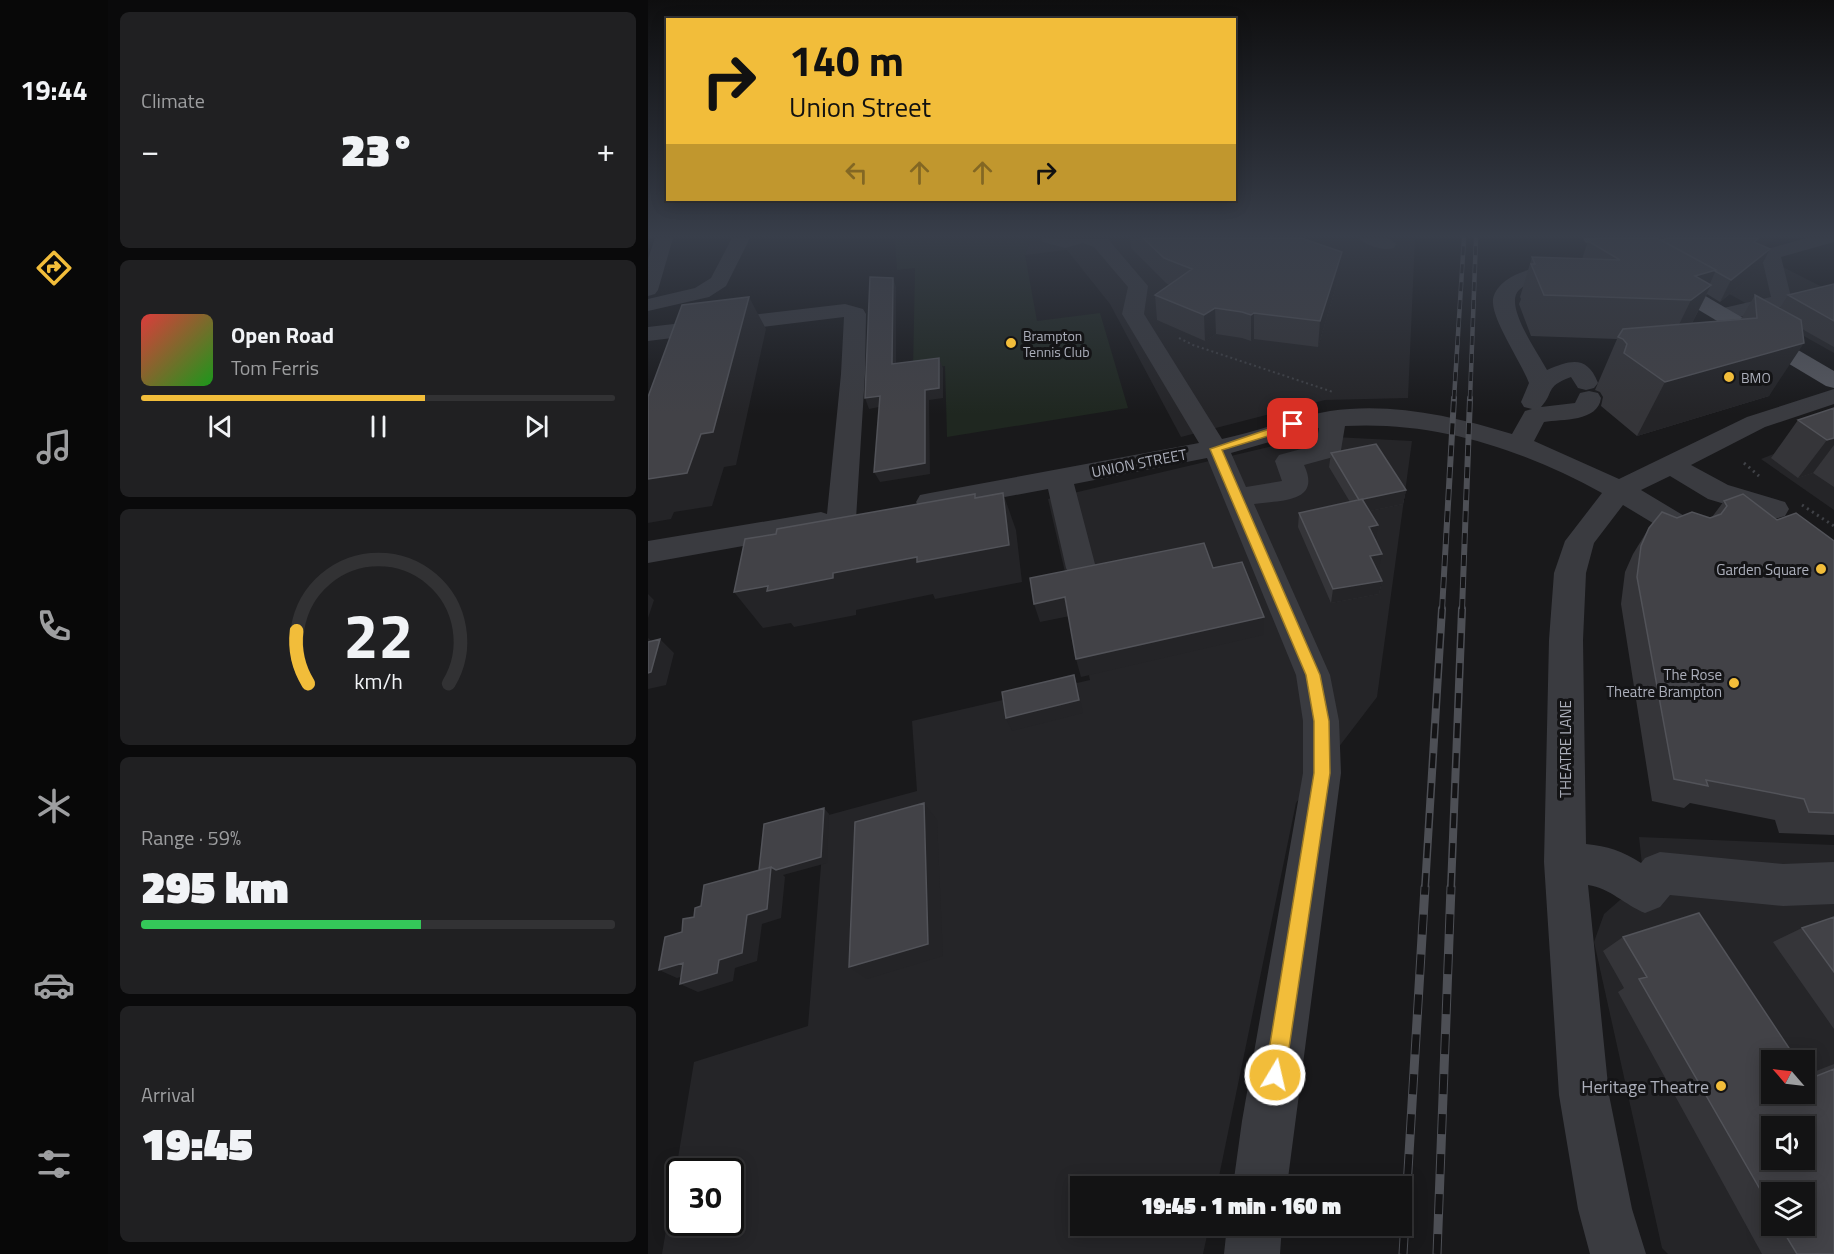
<!DOCTYPE html>
<html lang="en">
<head>
<meta charset="utf-8">
<style>
	:root { --surface:#131314; --page:#202022; --text:#f1f3f6; --muted:#9d9ea0; --line:#323234; --accent:#f2bd3a }
	body { margin:0; font-family:"Titillium Web",sans-serif; background:var(--page); color:var(--text); height:100vh; display:flex; flex-direction:column; font-size:22px; white-space:nowrap }
	* { box-sizing:border-box; margin:0 }
	p { font-size:20px; color:var(--muted) }
	.icon { flex:none; width:33px; height:33px; fill:none; stroke:currentColor; stroke-width:2; stroke-linecap:round; stroke-linejoin:round }
	.map { position:relative; flex:1; overflow:hidden }
	.panel { display:flex; flex-direction:column; gap:12px; padding:12px; background:#0a0a0b; width:540px }
	.panel>* { flex:none }
	.guide { position:absolute; left:18px; top:18px; width:570px; height:183px; border-radius:0px; box-shadow:0 3px 15px #0003,0 0 0 2px var(--line); background:#f2bd3a; color:#111; overflow:hidden }
	.needle { width:39px; rotate:298deg }
	.tools { position:absolute; left:1113px; top:1050px; display:grid; gap:12px }
	.tools a { display:grid; place-items:center; width:54px; height:54px; border-radius:0px; background:var(--surface); box-shadow:0 3px 15px #0003,0 0 0 2px var(--line); font-size:30px }
	.speed { position:absolute; left:18px; top:1158px; display:flex; gap:12px; font-size:30px; font-weight:700; text-align:center }
	.speed>* { display:grid; place-content:center; width:78px; height:78px; border-radius:50%; background:var(--surface); box-shadow:0 3px 15px #0003,0 0 0 2px var(--line); line-height:1 }
	.speed .limit { border:3px solid #111; border-radius:9px; background:#fff; color:#111 }
	.pin { position:absolute; display:grid; place-items:center; width:51px; height:51px; color:#fff; margin:-26px; border-radius:12px; box-shadow:0 3px 9px #0006 }
	.me { position:absolute; width:66px; margin:-33px; rotate:9deg; stroke-linejoin:round; filter:drop-shadow(0 0 4px #0008) }
	.turn { display:flex; align-items:center; gap:21px; height:126px; padding:0 24px; font-size:27px }
	.turn .icon { width:78px; height:78px; stroke-width:2.5 }
	.turn b { display:block; font-size:42px; line-height:51px }
	.lanes { display:flex; align-items:center; height:57px; padding:0 24px; background:#0003; justify-content:center; gap:30px; direction:ltr }
	.lanes .off { opacity:.35 }
	.big { font-size:45px; font-weight:800; line-height:1.1 }
	.panel .tile { flex:1; display:flex; flex-direction:column; justify-content:center; gap:9px; min-width:0; padding:0 21px; border-radius:9px; background:var(--page) }
	.panel .dial { align-items:center; gap:0 }
	.dial svg { height:156px; overflow:visible; fill:none; stroke:var(--line); stroke-width:7; stroke-linecap:round; text-anchor:middle }
	.dial text { fill:var(--text); stroke:none }
	.song { display:flex; align-items:center; gap:18px }
	.cover { width:72px; height:72px; border-radius:9px; background:linear-gradient(135deg,hsl(0 70% 55%),hsl(120 70% 35%)) }
	.played { height:6px; border-radius:3px; background:linear-gradient(90deg,var(--accent) 60%,var(--line) 60%) }
	.keys { display:flex; justify-content:space-around; direction:ltr }
	.heat { display:flex; justify-content:space-between; align-items:center; font-size:33px; direction:ltr }
	.charge { height:9px; border-radius:4px; background:linear-gradient(90deg,#34c759 59%,var(--line) 0) }
	.trip { position:absolute; left:422px; top:1176px; width:342px; height:60px; border-radius:0px; background:var(--surface); box-shadow:0 3px 15px #0003,0 0 0 2px var(--line); font-weight:800; line-height:60px; text-align:center }
	main { display:flex; flex:1; min-height:0 }
	.menu { display:flex; flex-direction:column; width:108px; justify-content:space-around; align-items:center; background:#080808; color:var(--muted) }
	.menu .icon { width:42px; height:42px }
	.menu .active { color:var(--accent) }
	.menu b { font-size:27px; color:var(--text) }
	.map>svg:first-child { display:block }
</style>
</head>
<body>
<main>
<nav class="menu">
<b>19:44</b>
<svg class="icon active" aria-label="directions" viewBox="0 0 24 24"><path d="M12 3l9 9-9 9-9-9zM9 14v-3h6M13 9l2 2-2 2"/></svg>
<svg class="icon" aria-label="music" viewBox="0 0 24 24"><path d="M9 18V5l10-2v13"/><circle cx="6" cy="18" r="3"/><circle cx="16" cy="16" r="3"/></svg>
<svg class="icon" aria-label="phone" viewBox="0 0 24 24"><path d="M5 4h4l2 5-3 2q2 4 5 5l2-3 5 2v4C11 20 4 13 5 4z"/></svg>
<svg class="icon" aria-label="climate" viewBox="0 0 24 24"><path d="M12 3v18M4 7l16 10M4 17L20 7"/></svg>
<svg class="icon" aria-label="car" viewBox="0 0 24 24"><path d="M5 17H2v-5l4-1 3-4h7l3 4 3 1v5h-3M9 17h6M6 11h13"/><circle cx="7" cy="17" r="2"/><circle cx="17" cy="17" r="2"/></svg>
<svg class="icon" aria-label="filters" viewBox="0 0 24 24"><path d="M4 7h16M4 17h16"/><circle cx="9" cy="7" r="2"/><circle cx="15" cy="17" r="2"/></svg>
</nav>
<section class="panel">
<div class="tile"><p>Climate</p>
<div class="heat"><a>−</a><b class="big">23°</b><a>+</a></div>
</div>
<div class="tile">
<div class="song"><i class="cover"></i><div><b>Open Road</b><p>Tom Ferris</p></div></div>
<div class="played"></div>
<div class="keys"><svg class="icon" aria-label="previous" viewBox="0 0 24 24"><path d="M18 5L8 12l10 7zM5 5v14"/></svg><svg class="icon" aria-label="pause" viewBox="0 0 24 24"><path d="M8 5v14M16 5v14"/></svg><svg class="icon" aria-label="next" viewBox="0 0 24 24"><path d="M6 5l10 7-10 7zM19 5v14"/></svg></div>
</div>
<div class="tile dial"><svg viewBox="0 0 100 80">
<path d="M14 69A42 42 0 1 1 86 69"/>
<path d="M14 69A42 42 0 0 1 8 42" stroke="#f2bd3a"/>
<text x="50" y="56" font-size="32" font-weight="700">22</text>
<text x="50" y="72" font-size="11">km/h</text>
</svg></div>
<div class="tile"><p>Range · 59%</p><b class="big">295 km</b><div class="charge"></div></div>
<div class="tile"><p>Arrival</p><b class="big">19:45</b></div>
</section>
<div class="map">
<svg width="1186" height="1254" viewBox="0 0 1186 1254">
	<rect width="100%" height="100%" fill="#19191b"/>
	<path fill="#252528" fill-rule="evenodd" d="M383,238h384l-7,160 -83,2 -144,37 -71,-133 -43,-54 -42,5z
		M982,238h96l108,55v60z
		M1186,430v80l-73,-51z
		M667,436l97,5 -35,256 -81,106 -79,383h-137v40h129l-6,28h-541l32,-192 114,-36 17,-210 92,-25 -5,-70 178,-41 -42,-181zM32,1172h50v50h-50z
		M991,837l195,8v409h-166l-6,-6 -68,-306 10,-28 16,-14 25,-8zM1124,1060h32v34h-32zM1124,1126h32v34h-32zM1124,1192h32v34h-32z"/>
	<path fill="#1f2720" d="M247,238h136l-6,17 12,66 63,-8 28,95 -181,29 -2,-71 -32,4 2,-102 -18,2z"/>
	<g fill="none" stroke-linecap="round" stroke-linejoin="round">
		<path stroke="#404247" stroke-width="2" stroke-dasharray="2 3" stroke-linecap="butt" d="M531,338l14,7 140,47"/>
		<path stroke="#404247" stroke-width="3" stroke-dasharray="2 4" stroke-linecap="butt" d="M1096,463l15,13
			M1154,505l32,21"/>
		<path fill="#3a3b40" fill-rule="evenodd" d="M7,238h18l-15,52 -3,4 -7,2v-37z
			M84,238h18l-24,48 -17,11 -61,14v-12l47,-11 16,-10z
			M393,238l67,1 40,47 -4,28 78,125c37,-8 71,-22 108,-28 60,-9 124,5 182,23l13,-23 7,-2 -8,-2 -3,-5 8,-19c-8,-21 -35,-60 -36,-80 -1,-13 12,-23 22,-28 17,-8 36,-10 54,-15l7,2 3,4 -3,4c-18,5 -43,7 -57,20 -16,15 20,64 28,80 24,-10 40,-15 51,13l-4,5 -8,2 -8,-2 -7,-11c-27,10 -16,15 -30,30l34,-4 5,-10 9,-2 9,2 3,5c-3,24 -39,21 -57,24l-10,19 85,38 128,-62 87,-28v15l-69,23 -74,38 37,20 57,17 4,7 -4,7 -10,3 -67,-20 -38,-23 -29,14 60,36 5,7 -5,7 -10,3 -10,-3 -58,-35 -29,38 -8,30 -3,67 3,204c22,2 36,7 55,19l4,-5 15,-6 123,12 51,-2v42l-51,2 -113,-11 -10,12 -15,6c-20,-8 -35,-25 -57,-28l21,210 23,114 14,45h-56l-12,-45 -19,-114 -15,-233 5,-222 5,-67 11,-32 37,-48c-80,-44 -166,-72 -257,-67l-4,24 -4,6 -33,9c18,38 -24,35 -50,39l76,171 9,46 2,52 -54,413h-54l9,-65 61,-348v-52l-7,-46 -89,-217 -133,26 22,84 -4,8 -11,3 -11,-3 -4,-8 -18,-79 -118,22 -10,-2 -4,-7 4,-7 10,-2 269,-50 -77,-129 6,-27 -34,-40 -11,-4 -18,5 -22,-6zM671,428l-3,17 -37,10 -4,6 7,20 -36,6 -15,-34z
			M711,238h29l8,6 -2,4c-11,3 -28,-2 -35,-10z
			M1158,238h28v4l-53,15 11,44 -3,4 -66,16 -8,-1 -3,-5 3,-5 56,-13 -10,-43 3,-4z
			M197,304l18,5 3,5 -1,60 -9,145 -5,7 -10,3 -8,-2 -12,5 -173,31v-22l173,-29 6,2 14,-140 3,-57 -196,24v-14z
			M579,1226h55l-2,28h-56z"/>
		<path fill="#56585f" fill-rule="evenodd" d="M935,238h23l228,133v17l-8,-2 -241,-144z"/>
		<defs>
			<path id="rail-far3" d="M806,399l10,-161
				M822,399l6,-161"/>
			<path id="rail-far2" d="M794,610l12,-212
				M814,610l8,-212"/>
			<path id="rail-far1" d="M777,888l17,-279
				M803,888l11,-279"/>
			<path id="rail" d="M755,1254l22,-367
				M789,1254l14,-367"/>
		</defs>
		<use href="#rail-far3" stroke="#4d4f55" stroke-width="4.5"/>
		<use href="#rail-far2" stroke="#4d4f55" stroke-width="6"/>
		<use href="#rail-far1" stroke="#4d4f55" stroke-width="8"/>
		<use href="#rail" stroke="#4d4f55" stroke-width="9"/>
		<use href="#rail-far3" stroke="#141416" stroke-width="3" stroke-dasharray="9" stroke-linecap="butt"/>
		<use href="#rail-far2" stroke="#141416" stroke-width="4" stroke-dasharray="11" stroke-linecap="butt"/>
		<use href="#rail-far1" stroke="#141416" stroke-width="5" stroke-dasharray="15" stroke-linecap="butt"/>
		<use href="#rail" stroke="#141416" stroke-width="7" stroke-dasharray="20" stroke-linecap="butt"/>
	</g>
	<path fill="#353539" fill-rule="evenodd" d="M482,238h100l109,39 -21,70 -64,-8 -3,2 -9,-3 -26,-4 -11,7 -48,-21 -2,-25 14,-10 -3,-2 -35,-35z
		M952,238h174l-10,8 6,3 -11,21 -39,32 -13,-8 -15,29 49,-4 14,-24 25,13 8,-13 46,-11v63l-32,-18 -33,67 -132,40 -36,-30 2,-9 -3,-5 -5,-2 22,-51 -86,-3 -12,-32 2,-5 -1,-2 12,-40 50,2 6,-18z
		M1186,408v79l-21,-14 -15,5 -27,-20 27,-38z
		M683,453l75,37 -3,14 -33,7 6,28 3,29h-3l6,13 -3,13 -48,9 -33,-76 1,-14 51,-11 -21,-35z
		M1076,501l110,40v294l-55,-2 -4,-13 -85,-17 -6,5 -32,-7 -31,-197 4,-32 8,-18 16,-26 28,-10h33l2,-1z
		M1186,917v112l-61,-87 29,-14z
		M975,937l183,138 28,-11v190h-72l-144,-262 6,-4 -21,-37zM1124,1192l32,34h-32z"/>
	<path fill="#242427" d="M1111,238h15l-32,25 12,-21z
		M1122,249l-11,21 -39,32 11,-22z
		M694,252l-3,25 -21,70 2,-26z
		M1068,270l-8,18 3,-3 -20,40 -20,16 20,-41 4,-24z
		M245,278l3,9v87l-4,-10z
		M101,297l17,32 -30,136 -12,2 -12,39 -38,6 -3,7 -23,4v-44z
		M567,308l1,26 -11,7 -1,-26z
		M606,313v26l-3,2v-26z
		M1156,343l-35,53 -132,40 28,-54z
		M291,358l4,10v30l-14,2 1,74 -50,8 -6,-10 51,-82z
		M232,396l4,10 -15,3 -4,-11z
		M1186,438v7l-21,28 -15,5 29,-38z
		M758,490l-3,14 -47,10 3,-14z
		M355,493l13,37 6,52 -87,17 -2,-5 -77,16v5l-62,12 -3,-4 -28,5 -29,-36 99,-19z
		M730,525l-2,14 -10,2 3,-14z
		M734,554l-3,14 -12,2 3,-14z
		M734,581l-3,13 -48,9 2,-14z
		M0,594l6,6 -6,18z
		M417,597l5,19 -30,6 -6,-18z
		M616,617l-1,18 -182,42 -5,-18z
		M0,638l10,9 2,-8 14,14 -8,32 -18,4z
		M426,675l4,13 5,25 -71,18 -6,-13z
		M276,803l13,17 6,136 -76,23 -18,-12z
		M176,808l5,6 -2,49 -44,12 2,2 -4,41 -19,6 -5,37 -22,7 -2,13 -35,11 -18,-8 39,-24 28,-45 24,-48z
		M35,963l18,8 -24,7 -18,-8z"/>
	<path fill="#424247" stroke="#525359" stroke-width="1.5" fill-rule="evenodd" d="M495,238h87l3,1 1,-1h67l41,14 -22,69 -66,-8 -3,2 -9,-3 -27,-4 -11,7 -49,-20 37,-26 -28,-11z
		M952,238h57l59,32 -21,6 16,9 -20,15 -147,-5 -13,-31h4l-3,-7 88,3 -32,-19z
		M1022,238h89l-5,4 16,7 -39,31 -16,-9 1,-1 -55,-30z
		M222,277l23,1 -1,86 47,-6v30l-14,2v73l-51,9 6,-76 -15,2z
		M1186,284v37l-46,-26z
		M1107,295l46,25 3,23 -139,39 -41,-29 3,-9 -4,-5 -5,-2 5,-8 134,-11z
		M101,297l-36,135 -12,2 -14,39 -39,6v-82l34,-92z
		M1186,408v30l-7,2 -29,-20z
		M728,444l30,46 -47,10 -28,-47z
		M355,493l6,52 -92,17v-5l-84,16v5l-66,13 1,-5 -34,6 11,-53 31,-5 1,-5 198,-35v4z
		M1095,494l34,26 19,-7 38,28v272l-25,-1 -5,-13 -98,-19 2,6 -34,-7 -37,-202 4,-31 8,-18 13,-16 15,6 15,-6 18,6 11,-4 6,-8 -3,-5z
		M714,499l16,26 -9,2 13,27 -12,2 12,25 -49,8 -34,-76z
		M556,543l9,25 29,-6 22,55 -188,42 -11,-62 -31,7 -4,-26z
		M12,639l-9,33 -3,1v-31z
		M426,675l5,25 -73,18 -4,-26z
		M276,803l4,141 -79,23 6,-145z
		M176,808l-3,49 -45,13 -5,-3 -12,3 5,-46z
		M123,867l-4,42 -20,6 -5,38 -23,7 -2,13 -37,11 3,-21 -24,7 6,-33 17,-5 1,-13 11,-2 1,-9 6,-2 3,-21z
		M1051,913l98,147h-25v34h32v-22l5,7 25,-10v185h-37l-17,-28h24v-34h-32v18l-133,-231 8,-2 -24,-40zM1124,1126h32v34h-32z
		M1186,917v55l-32,-44z"/>
	<linearGradient id="sky" x2="0" y2="1"><stop stop-color="#0e0e0f"/><stop offset="0.57" stop-color="#383e4a"/><stop offset="1" stop-color="#383e4a" stop-opacity="0"/></linearGradient>
	<rect width="1186" height="414" fill="url(#sky)"/>
	<path fill="#f2bd3a" stroke="#9d7b26" stroke-width="1.5" d="M645,421l4,1v5l-75,23 98,225 9,46 1,52 -45,302 -3,7 -7,3 -7,-3 -3,-7 49,-302v-52l-8,-46 -96,-226z"/>
	<g fill="#f2bd3a" stroke="#141416" stroke-width="2">
		<circle cx="363" cy="343" r="6"/>
		<circle cx="1081" cy="377" r="6"/>
		<circle cx="1173" cy="569" r="6"/>
		<circle cx="1086" cy="683" r="6"/>
		<circle cx="1073" cy="1086" r="6"/>
	</g>
	<g text-anchor="middle" dominant-baseline="central" stroke-width="6" stroke-linejoin="round" paint-order="stroke">
		<g font-size="14" fill="#acafbb" stroke="#141416" text-anchor="start">
			<text x="375" y="335">Brampton<tspan x="375" dy="16">Tennis Club</tspan></text>
			<text x="1093" y="377">BMO</text>
		</g>
		<g font-size="15" fill="#acafbb" stroke="#141416">
			<text transform="translate(491 463) rotate(-11)">UNION STREET</text>
			<text transform="translate(917 749) rotate(-90)">THEATRE LANE</text>
		</g>
		<g font-size="15" fill="#acafbb" stroke="#141416" text-anchor="end">
			<text x="1161" y="569">Garden Square</text>
			<text x="1074" y="674">The Rose<tspan x="1074" dy="17">Theatre Brampton</tspan></text>
		</g>
		<g font-size="18" fill="#acafbb" stroke="#141416" text-anchor="end">
			<text x="1061" y="1086">Heritage Theatre</text>
		</g>
	</g>
</svg>
<div class="tools">
<a><svg class="needle" viewBox="-14 -14 28 28"><path d="M0-13l5 13h-10z" fill="#e53935"/><path d="M0 13l5-13h-10z" fill="#9d9ea0"/></svg></a>
<a><svg class="icon" aria-label="sound" viewBox="0 0 24 24"><path d="M4 9h4l5-4v14l-5-4H4zM17 9q2 3 0 6"/></svg></a>
<a><svg class="icon" aria-label="layers" viewBox="0 0 24 24"><path d="M12 4l9 5-9 5-9-5zM3 14l9 5 9-5"/></svg></a>
</div>
<div class="speed"><div class="limit">30</div></div>
<div class="pin" style="left:645px;top:424px;background:#d93025"><svg class="icon" aria-label="arrive" viewBox="0 0 24 24"><path d="M6 21V4h12l-3 4 3 4H6"/></svg></div>
<svg class="me" style="left:627px;top:1075px" viewBox="-20 -20 40 40"><circle r="17" fill="#f2bd3a" stroke="#fff" stroke-width="3"/><path d="M0-11L8 9 0 5-8 9z" fill="#fff"/></svg>
<div class="trip">19:45 · 1 min · 160 m</div>
<div class="guide">
<div class="turn"><svg class="icon" aria-label="right" viewBox="0 0 24 24"><path d="M7 20v-9h11M14 6l5 5-5 5"/></svg><div><b>140 m</b>Union Street</div></div>
<div class="lanes"><svg class="icon off" aria-label="left" viewBox="0 0 24 24"><path d="M17 20v-9H6M10 6l-5 5 5 5"/></svg><svg class="icon off" aria-label="ahead" viewBox="0 0 24 24"><path d="M12 20V5M6 11l6-6 6 6"/></svg><svg class="icon off" aria-label="ahead" viewBox="0 0 24 24"><path d="M12 20V5M6 11l6-6 6 6"/></svg><svg class="icon" aria-label="right" viewBox="0 0 24 24"><path d="M7 20v-9h11M14 6l5 5-5 5"/></svg></div>
</div>
</div>
</main>
</body>
</html>
